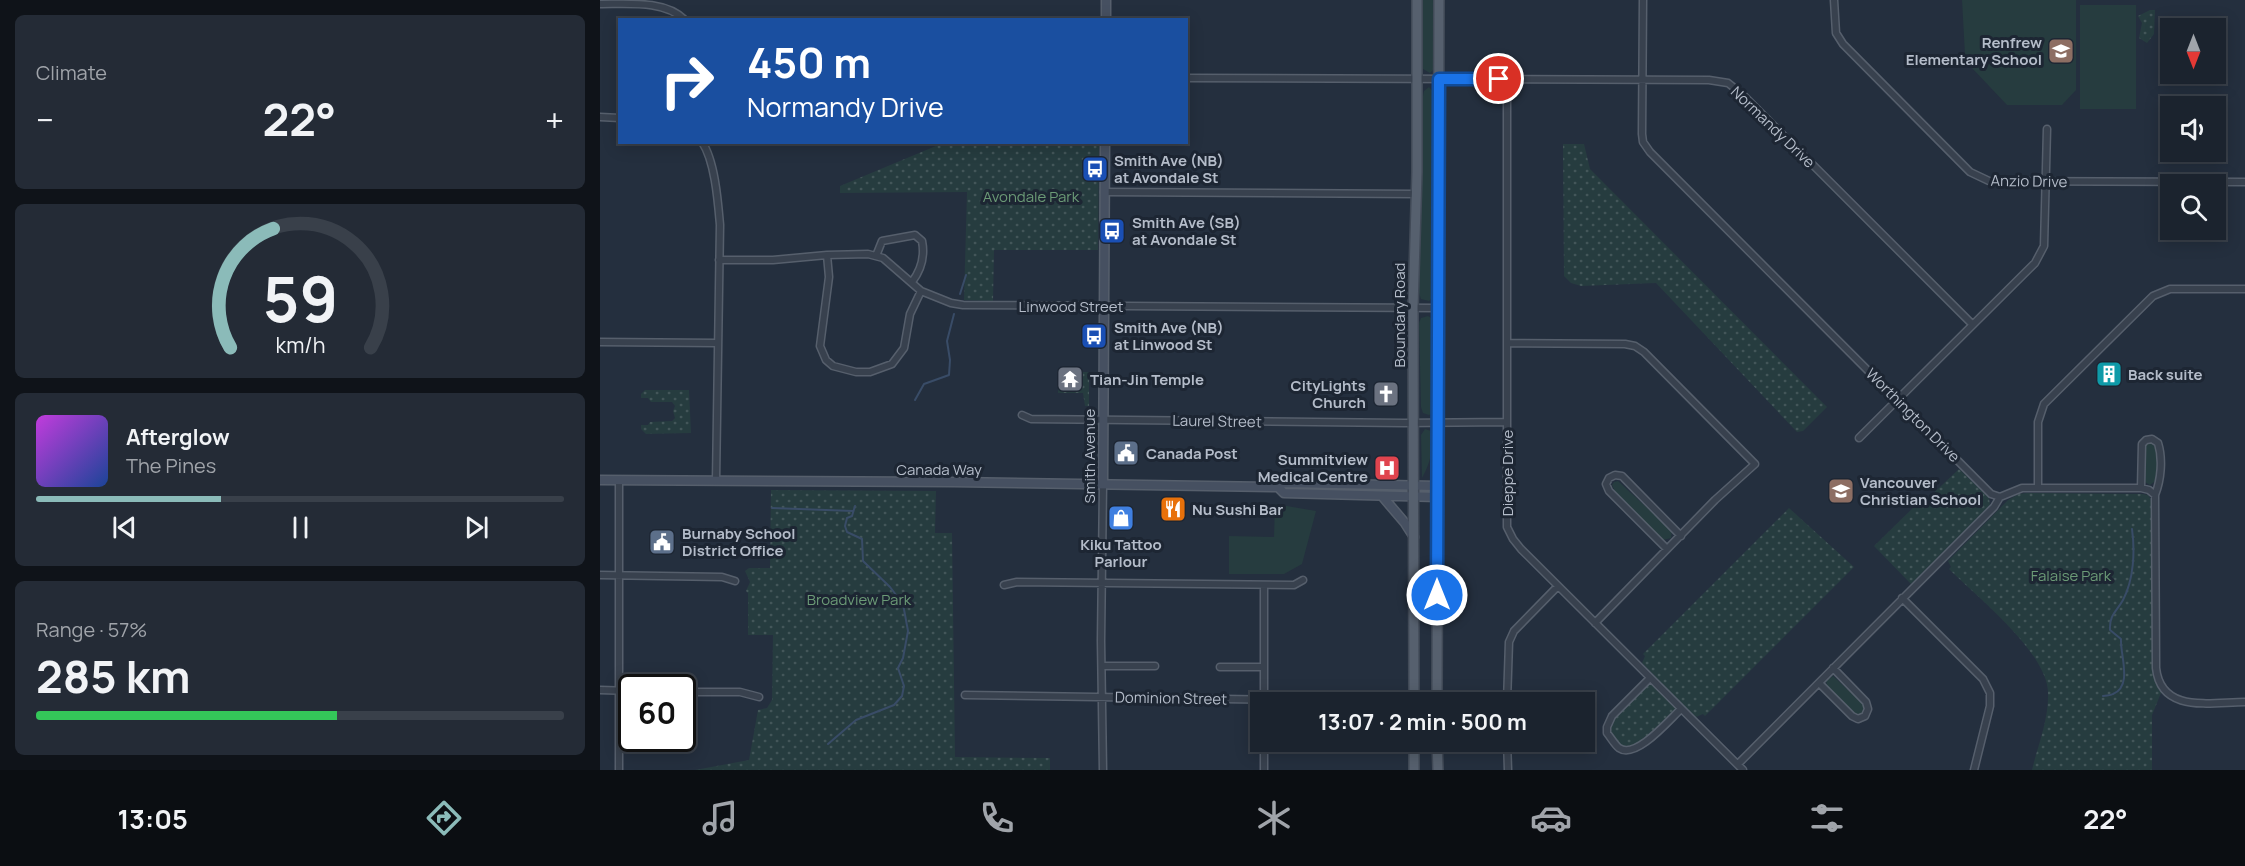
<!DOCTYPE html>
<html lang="en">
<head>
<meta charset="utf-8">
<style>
	:root { --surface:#1b232e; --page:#242b36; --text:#f1f3f6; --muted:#a0a4aa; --line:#39404a; --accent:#8bbbb9 }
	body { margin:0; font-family:Manrope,sans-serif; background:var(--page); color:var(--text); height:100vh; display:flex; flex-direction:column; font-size:22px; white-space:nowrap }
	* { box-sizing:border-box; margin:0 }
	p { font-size:20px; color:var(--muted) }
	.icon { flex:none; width:33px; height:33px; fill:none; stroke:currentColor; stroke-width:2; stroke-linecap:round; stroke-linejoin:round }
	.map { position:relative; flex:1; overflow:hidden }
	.side { display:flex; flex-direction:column; gap:15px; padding:15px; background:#0f1319; width:600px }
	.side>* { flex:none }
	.guide { position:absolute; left:18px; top:18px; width:570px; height:126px; border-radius:0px; box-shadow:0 3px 15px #0003,0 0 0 2px var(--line); background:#1a4fa0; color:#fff; overflow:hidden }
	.needle { width:39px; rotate:180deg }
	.buttons { position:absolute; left:1560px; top:18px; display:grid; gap:12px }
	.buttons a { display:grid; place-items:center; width:66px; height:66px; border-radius:0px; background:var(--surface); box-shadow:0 3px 15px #0003,0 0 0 2px var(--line); font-size:30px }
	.speed { position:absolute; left:18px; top:674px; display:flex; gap:12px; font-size:30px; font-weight:700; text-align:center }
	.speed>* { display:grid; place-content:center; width:78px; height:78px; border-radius:50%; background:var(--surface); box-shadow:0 3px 15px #0003,0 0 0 2px var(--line); line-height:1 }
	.speed .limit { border:3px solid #111; border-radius:9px; background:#fff; color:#111 }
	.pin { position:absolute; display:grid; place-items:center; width:51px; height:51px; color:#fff; margin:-26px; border:3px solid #fff; border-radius:50%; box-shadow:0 2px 6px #0007 }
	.me { position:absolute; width:66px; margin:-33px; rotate:0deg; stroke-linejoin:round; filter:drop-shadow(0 0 4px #0008) }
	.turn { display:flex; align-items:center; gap:21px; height:126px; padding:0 30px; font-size:27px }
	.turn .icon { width:78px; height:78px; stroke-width:2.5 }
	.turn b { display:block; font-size:42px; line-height:51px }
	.big { font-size:45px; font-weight:700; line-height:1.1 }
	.side .widget { flex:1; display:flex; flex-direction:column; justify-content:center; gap:9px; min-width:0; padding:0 21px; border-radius:9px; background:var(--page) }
	.side .dial { align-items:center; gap:0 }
	.dial svg { height:156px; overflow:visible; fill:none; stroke:var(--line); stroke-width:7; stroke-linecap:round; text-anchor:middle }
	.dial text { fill:var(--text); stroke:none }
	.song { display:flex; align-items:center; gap:18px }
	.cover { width:72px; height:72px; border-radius:9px; background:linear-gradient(135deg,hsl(290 70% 55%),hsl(220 70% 35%)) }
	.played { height:6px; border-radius:3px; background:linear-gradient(90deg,var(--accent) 35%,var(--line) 35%) }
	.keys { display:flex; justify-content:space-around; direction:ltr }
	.heat { display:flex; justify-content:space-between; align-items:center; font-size:33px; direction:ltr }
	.charge { height:9px; border-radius:4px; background:linear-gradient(90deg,#34c759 57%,var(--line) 0) }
	.trip { position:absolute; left:650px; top:692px; width:345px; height:60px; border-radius:0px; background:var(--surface); box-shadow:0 3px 15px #0003,0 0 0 2px var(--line); font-weight:700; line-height:60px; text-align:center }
	.dock { display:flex; height:96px; justify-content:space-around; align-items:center; background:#0b0e12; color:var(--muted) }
	.dock .icon { width:42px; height:42px }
	.dock .selected { color:var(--accent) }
	.dock b { font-size:27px; color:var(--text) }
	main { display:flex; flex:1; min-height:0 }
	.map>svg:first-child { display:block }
</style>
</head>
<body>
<main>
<section class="side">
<div class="widget"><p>Climate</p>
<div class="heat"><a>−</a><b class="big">22°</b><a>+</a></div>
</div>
<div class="widget dial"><svg viewBox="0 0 100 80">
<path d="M14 69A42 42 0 1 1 86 69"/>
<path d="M14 69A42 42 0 0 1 36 8" stroke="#8bbbb9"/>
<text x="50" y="56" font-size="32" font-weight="700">59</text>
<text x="50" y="72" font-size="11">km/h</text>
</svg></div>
<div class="widget">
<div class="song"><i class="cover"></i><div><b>Afterglow</b><p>The Pines</p></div></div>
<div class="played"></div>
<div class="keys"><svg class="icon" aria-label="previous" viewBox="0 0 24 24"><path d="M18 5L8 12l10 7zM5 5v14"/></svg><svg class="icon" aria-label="pause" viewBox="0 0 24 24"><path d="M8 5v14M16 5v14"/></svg><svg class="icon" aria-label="next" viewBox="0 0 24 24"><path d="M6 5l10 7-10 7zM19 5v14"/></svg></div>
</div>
<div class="widget"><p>Range · 57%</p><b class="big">285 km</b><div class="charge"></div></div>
</section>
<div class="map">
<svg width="1645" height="770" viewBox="0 0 1645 770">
	<defs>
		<pattern id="park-dots" width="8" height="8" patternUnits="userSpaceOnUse" patternTransform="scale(1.5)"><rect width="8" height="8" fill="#263c3f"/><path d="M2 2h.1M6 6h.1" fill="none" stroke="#435659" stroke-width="1.8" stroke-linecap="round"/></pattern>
	</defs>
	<rect width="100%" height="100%" fill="#242f3e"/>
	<path fill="#263c3f" d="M821,0h14v68l-5,5 -7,-4z
		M1362,0h114v90l-14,15h-55l-35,-37 -7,-13z
		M1480,5h56v104h-56z
		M829,87l6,7 -1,202 -5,5 -8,-2 -3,-9c1,-65 5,-129 5,-194l1,-5z
		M828,316l6,4v89l-1,4 -4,2 -6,-2 -2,-6 -2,-84 2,-5z
		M825,429l6,2c5,13 -2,35 -9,47l-1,-43z
		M1551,443c10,8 6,25 6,37l-7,5 -5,-3 -1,-4 1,-30 2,-4z
		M1018,481l54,50 -1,7 -8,2 -46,-45 -5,-10 2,-3z
		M675,504l41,7 -14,53 -18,10h-55v-38l45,1z
		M1233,676l31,29v7l-3,3h-6l-27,-27 -2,-7z"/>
	<path fill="url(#park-dots)" d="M1550,10h5l-1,24 -7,9 -8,-5 3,-15 -4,-7z
		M343,143h156l-1,107h-104l-1,51 -29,-1 3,-108 -127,1v-7z
		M963,144h21l6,25 237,238 -24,24 -6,1 -141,-149 -75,3 -10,-3 -7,-7z
		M478,372h11v34h-4l-2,-13h-25v-7h20z
		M45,390h44l2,43 -45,1 -5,-5v-4h7l2,-3 22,-1 3,-3 -2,-7 2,-5 -3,-4h-21l-3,-4h-7v-4z
		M1359,469l30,29 1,7 -79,79 -37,-38 46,-45h5z
		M171,490l165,1 -1,42h17l3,224 95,1v12h-355l54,-10 9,-50 9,-2 5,-8 1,-65h-25v-42l-2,-2 4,-9 -5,-11 4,-3h21z
		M1427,493l115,1 6,1 4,6v168l3,13 6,11 -9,22v55h-120c6,-25 17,-51 16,-77 0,-40 -71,-96 -99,-124l2,-2 -3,-6 60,-61 11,-6z
		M1189,508l65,59 -149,149 -2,-2 -7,3 -14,-13 -44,43c-19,3 -31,-8 -26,-28l43,-43 -13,-13 3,-7 -2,-2z"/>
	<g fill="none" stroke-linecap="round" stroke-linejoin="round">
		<path stroke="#394c67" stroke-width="2" d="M360,294l6,-19
			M315,400l9,-16 25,-9 1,-15 -3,-19 7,-27
			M172,508l81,3
			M1503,696c4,-1 7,0 10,-2 20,-8 7,-39 8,-55l-11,-9c-1,-15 7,-19 13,-30 11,-21 12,-49 9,-71
			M228,744l28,-24 38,-15 8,-9 2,-10 -6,-18 5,-10 5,-27 -5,-27 -13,-17 -27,-26 -1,-22 -15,-7 -2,-6 2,-8 5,-2 3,-10"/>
		<defs>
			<path id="street" d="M1043,0l-1,134 1,8 7,10 341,342 9,3 22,-9h119l8,2 6,5
				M1234,0l2,33 7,11 127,128 19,9 256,1
				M0,4c28,0 65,-4 85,16
				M586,78l523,2 19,3 14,11 230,230
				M907,79v448l6,12 8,10 222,221
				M0,117l20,1
				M102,142c13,19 16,60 18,83l-4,256
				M504,192l312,2
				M227,255l2,22 -9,69 6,14 7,6 23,6h14l22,-8 12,-16 6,-34 11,-23
				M276,256l6,-15 33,-6 7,6c3,15 -1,29 -10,41
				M119,260h54l54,-5 41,-1 15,4 38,33 30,12 12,2 476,3
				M0,342l117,1
				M908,343l117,1 10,2 9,6 111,112 -40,36 -120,123
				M422,415l9,4 373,4 103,-1
				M1259,438l176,-175 9,-17 3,-117
				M19,480v290
				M503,484l-2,157 2,129
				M1438,488v-66l6,-18 109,-108 17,-7h75
				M1541,488l1,-44 4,-4 6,-1 6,4c5,16 3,37 -3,52l1,173c5,46 55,34 89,34
				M1067,549l-58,-58 -3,-7 3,-6 6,-3 7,1 59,60
				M0,575l122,2 13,4
				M404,585l13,-3 277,3 9,-5
				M1302,598l81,81 7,14v13l-16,64
				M502,666h53
				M620,667h44
				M1050,678l-38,38 -5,11v6c4,5 8,12 12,15 17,12 51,-29 62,-39
				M1219,683l33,33 6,3 7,-3 3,-7 -2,-7 -33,-34
				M0,690l32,1
				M82,692h58l19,5
				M365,695l447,7
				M664,701v-116
				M907,702l2,-60 5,-11 44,-45
				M907,741l1,29
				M1138,764l256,-257 6,-10
				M664,770v-29"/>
			<path id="secondary" d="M506,20v-20
				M0,480l354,2 324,5 6,-4 154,3
				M503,484l2,-342
				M678,487l6,6 154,4
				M782,496l23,27 9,14"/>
			<path id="primary" d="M814,702l-1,-394 4,-136v-172
				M837,702l2,-702
				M814,741v29
				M837,741l1,29"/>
		</defs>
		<use href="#street" stroke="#565f6c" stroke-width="9"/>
		<use href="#secondary" stroke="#565f6c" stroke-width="11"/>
		<use href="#primary" stroke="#414a57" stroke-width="12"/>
		<use href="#street" stroke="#38414e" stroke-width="6"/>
		<use href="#secondary" stroke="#465061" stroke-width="8"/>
		<use href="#primary" stroke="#56606e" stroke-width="9"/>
	</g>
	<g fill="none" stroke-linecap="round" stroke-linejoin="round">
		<defs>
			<path id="route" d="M837,595l2,-516h60"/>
		</defs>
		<use href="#route" stroke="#114b97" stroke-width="15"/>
		<use href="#route" stroke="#1a73e8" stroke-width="10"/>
	</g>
	<defs>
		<symbol id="school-square" viewBox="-11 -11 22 22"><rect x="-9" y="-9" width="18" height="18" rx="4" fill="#8d6e63" stroke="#1d2633"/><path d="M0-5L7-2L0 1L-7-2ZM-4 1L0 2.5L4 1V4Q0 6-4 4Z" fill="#fff"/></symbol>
		<symbol id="bus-square" viewBox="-11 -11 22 22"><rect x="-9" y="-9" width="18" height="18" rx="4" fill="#1a4fb4" stroke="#1d2633"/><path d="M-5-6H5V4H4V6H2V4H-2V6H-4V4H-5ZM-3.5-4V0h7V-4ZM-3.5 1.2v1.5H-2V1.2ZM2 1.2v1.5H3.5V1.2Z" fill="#fff"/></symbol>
		<symbol id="building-square" viewBox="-11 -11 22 22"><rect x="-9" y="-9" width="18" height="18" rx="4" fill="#0f9aa8" stroke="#1d2633"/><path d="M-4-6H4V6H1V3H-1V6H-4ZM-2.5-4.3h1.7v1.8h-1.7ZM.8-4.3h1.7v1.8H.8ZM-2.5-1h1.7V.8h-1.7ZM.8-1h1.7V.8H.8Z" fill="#fff"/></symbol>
		<symbol id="temple-square" viewBox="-11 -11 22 22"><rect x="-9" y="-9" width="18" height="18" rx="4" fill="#6b7280" stroke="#1d2633"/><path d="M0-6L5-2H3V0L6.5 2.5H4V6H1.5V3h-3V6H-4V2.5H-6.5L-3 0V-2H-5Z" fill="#fff"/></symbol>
		<symbol id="church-square" viewBox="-11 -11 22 22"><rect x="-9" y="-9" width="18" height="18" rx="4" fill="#6b7280" stroke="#1d2633"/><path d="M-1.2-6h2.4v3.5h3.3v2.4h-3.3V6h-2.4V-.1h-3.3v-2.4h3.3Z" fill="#fff"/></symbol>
		<symbol id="civic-square" viewBox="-11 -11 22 22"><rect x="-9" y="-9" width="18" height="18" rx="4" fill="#5c6f8a" stroke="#1d2633"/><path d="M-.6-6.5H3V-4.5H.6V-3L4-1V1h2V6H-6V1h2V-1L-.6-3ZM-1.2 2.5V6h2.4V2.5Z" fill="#fff"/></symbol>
		<symbol id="hospital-square" viewBox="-11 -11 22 22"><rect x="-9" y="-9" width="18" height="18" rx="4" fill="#e0444e" stroke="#1d2633"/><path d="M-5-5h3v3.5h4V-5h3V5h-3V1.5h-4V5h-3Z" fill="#fff"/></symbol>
		<symbol id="restaurant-square" viewBox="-11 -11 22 22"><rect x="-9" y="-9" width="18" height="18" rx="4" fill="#e8710a" stroke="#1d2633"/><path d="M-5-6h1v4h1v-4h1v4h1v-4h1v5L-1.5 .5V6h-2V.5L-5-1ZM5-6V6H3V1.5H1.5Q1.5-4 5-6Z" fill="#fff"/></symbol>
		<symbol id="shop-square" viewBox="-11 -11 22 22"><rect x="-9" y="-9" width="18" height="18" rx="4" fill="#3f7fe0" stroke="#1d2633"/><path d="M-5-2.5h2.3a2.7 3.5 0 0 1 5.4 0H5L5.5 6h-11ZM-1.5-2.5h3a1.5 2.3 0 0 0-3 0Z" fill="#fff"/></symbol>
	</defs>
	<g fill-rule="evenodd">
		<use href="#school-square" x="1446" y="36" width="30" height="30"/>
		<use href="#bus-square" x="480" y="154" width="30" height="30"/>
		<use href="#bus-square" x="497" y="216" width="30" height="30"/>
		<use href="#bus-square" x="479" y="321" width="30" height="30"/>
		<use href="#building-square" x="1494" y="359" width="30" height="30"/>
		<use href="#temple-square" x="455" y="364" width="30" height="30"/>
		<use href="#church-square" x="771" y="379" width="30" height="30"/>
		<use href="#civic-square" x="511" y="438" width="30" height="30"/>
		<use href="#hospital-square" x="772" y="453" width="30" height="30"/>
		<use href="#school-square" x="1226" y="476" width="30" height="30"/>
		<use href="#restaurant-square" x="558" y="494" width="30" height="30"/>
		<use href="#shop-square" x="506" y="503" width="30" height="30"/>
		<use href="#civic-square" x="47" y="527" width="30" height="30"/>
	</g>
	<g text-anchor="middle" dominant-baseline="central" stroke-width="6" stroke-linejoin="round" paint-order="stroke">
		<g font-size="15" font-weight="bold" fill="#b4bcc9" stroke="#1d2633" text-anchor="start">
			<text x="1442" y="42" text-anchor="end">Renfrew<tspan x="1442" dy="17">Elementary School</tspan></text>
			<text x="514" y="160">Smith Ave (NB)<tspan x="514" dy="17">at Avondale St</tspan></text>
			<text x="532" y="222">Smith Ave (SB)<tspan x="532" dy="17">at Avondale St</tspan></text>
			<text x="514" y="327">Smith Ave (NB)<tspan x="514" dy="17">at Linwood St</tspan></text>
			<text x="1528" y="374">Back suite</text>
			<text x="490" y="379">Tian-Jin Temple</text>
			<text x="766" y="385" text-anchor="end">CityLights<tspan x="766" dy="17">Church</tspan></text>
			<text x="546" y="453">Canada Post</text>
			<text x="768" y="459" text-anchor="end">Summitview<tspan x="768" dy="17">Medical Centre</tspan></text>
			<text x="1260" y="482">Vancouver<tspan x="1260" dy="17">Christian School</tspan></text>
			<text x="592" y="509">Nu Sushi Bar</text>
			<text x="82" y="533">Burnaby School<tspan x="82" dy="17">District Office</tspan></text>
			<text x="521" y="544" text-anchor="middle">Kiku Tattoo<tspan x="521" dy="17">Parlour</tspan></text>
		</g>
		<g font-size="15" fill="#b4bcc9" stroke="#1d2633">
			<text transform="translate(1173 127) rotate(44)">Normandy Drive</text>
			<text transform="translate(1429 181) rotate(1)">Anzio Drive</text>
			<text x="471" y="306">Linwood Street</text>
			<text transform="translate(799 315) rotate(-90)">Boundary Road</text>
			<text transform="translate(1313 415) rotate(45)">Worthington Drive</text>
			<text transform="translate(617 421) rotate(1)">Laurel Street</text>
			<text transform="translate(489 456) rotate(-90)">Smith Avenue</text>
			<text x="339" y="469">Canada Way</text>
			<text transform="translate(907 473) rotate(-90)">Dieppe Drive</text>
			<text transform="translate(571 698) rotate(1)">Dominion Street</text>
		</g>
		<g font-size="15" fill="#6b9a76" stroke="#1d2633">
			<text x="431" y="196">Avondale Park</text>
			<text x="1471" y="575">Falaise Park</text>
			<text x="259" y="599">Broadview Park</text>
		</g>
	</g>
</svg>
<div class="buttons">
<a><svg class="needle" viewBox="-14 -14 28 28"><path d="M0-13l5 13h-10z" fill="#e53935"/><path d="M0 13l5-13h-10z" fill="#a0a4aa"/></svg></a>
<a><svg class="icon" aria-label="sound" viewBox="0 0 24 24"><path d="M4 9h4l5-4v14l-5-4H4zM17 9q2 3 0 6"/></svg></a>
<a><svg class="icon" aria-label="search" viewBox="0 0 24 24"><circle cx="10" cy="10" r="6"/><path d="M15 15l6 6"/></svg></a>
</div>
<div class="speed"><div class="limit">60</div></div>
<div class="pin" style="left:899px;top:79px;background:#d93025"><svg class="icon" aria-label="arrive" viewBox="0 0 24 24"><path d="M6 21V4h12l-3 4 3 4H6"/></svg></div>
<svg class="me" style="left:837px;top:595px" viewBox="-20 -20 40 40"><circle r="17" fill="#1a73e8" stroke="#fff" stroke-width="3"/><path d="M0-11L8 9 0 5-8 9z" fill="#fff"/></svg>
<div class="trip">13:07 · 2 min · 500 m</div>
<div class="guide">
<div class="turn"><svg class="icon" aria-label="right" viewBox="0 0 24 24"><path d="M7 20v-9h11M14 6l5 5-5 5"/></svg><div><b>450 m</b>Normandy Drive</div></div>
</div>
</div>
</main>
<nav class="dock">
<b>13:05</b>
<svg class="icon selected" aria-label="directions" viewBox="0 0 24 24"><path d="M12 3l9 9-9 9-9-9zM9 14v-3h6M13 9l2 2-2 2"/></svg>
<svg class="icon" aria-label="music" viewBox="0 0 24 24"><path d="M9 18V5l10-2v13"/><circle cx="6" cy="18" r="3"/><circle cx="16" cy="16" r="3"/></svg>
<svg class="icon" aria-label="phone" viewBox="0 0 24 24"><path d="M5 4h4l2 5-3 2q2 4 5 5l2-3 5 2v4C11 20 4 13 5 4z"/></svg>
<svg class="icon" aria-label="climate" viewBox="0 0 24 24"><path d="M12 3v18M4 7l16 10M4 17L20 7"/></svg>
<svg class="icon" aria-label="car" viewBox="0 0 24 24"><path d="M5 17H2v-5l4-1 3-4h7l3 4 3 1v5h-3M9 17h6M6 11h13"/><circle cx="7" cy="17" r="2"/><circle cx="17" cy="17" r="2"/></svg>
<svg class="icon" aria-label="filters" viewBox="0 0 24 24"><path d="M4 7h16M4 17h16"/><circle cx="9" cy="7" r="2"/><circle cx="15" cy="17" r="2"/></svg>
<b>22°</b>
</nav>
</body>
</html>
